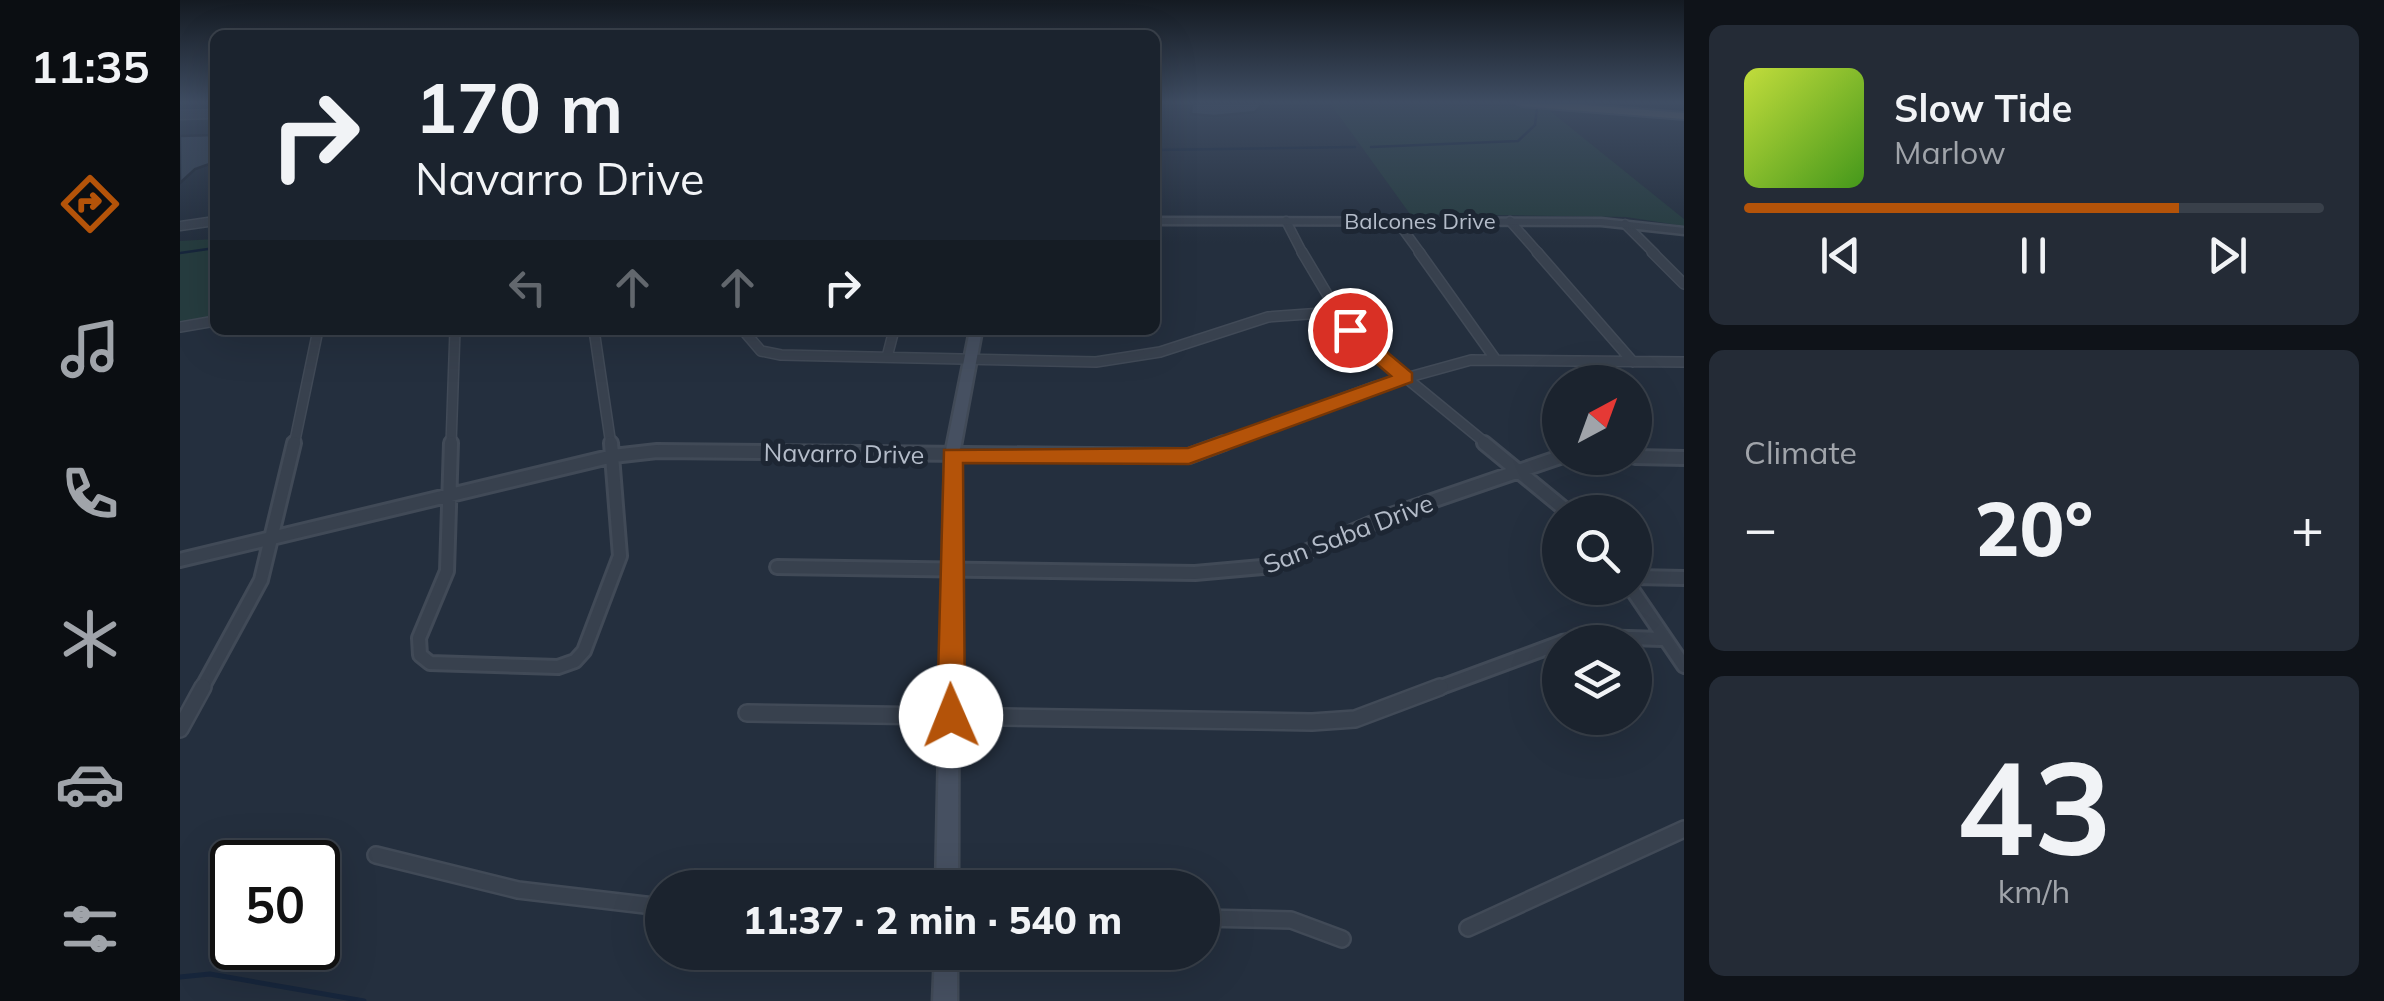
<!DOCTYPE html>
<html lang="en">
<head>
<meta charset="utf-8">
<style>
	:root { --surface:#1b232e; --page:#242b36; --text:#f1f3f6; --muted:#a0a4aa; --line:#39404a; --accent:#b45309 }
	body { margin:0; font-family:Mulish,sans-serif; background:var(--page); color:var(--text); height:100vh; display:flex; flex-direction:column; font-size:38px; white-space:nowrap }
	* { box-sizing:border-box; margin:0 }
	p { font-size:32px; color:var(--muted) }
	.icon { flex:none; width:55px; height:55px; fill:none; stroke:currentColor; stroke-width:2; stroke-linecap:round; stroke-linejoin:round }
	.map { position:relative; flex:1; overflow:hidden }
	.side { display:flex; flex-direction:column; gap:25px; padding:25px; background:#0f1319; width:700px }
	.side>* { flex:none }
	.top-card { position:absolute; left:30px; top:30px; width:950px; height:305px; border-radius:15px; box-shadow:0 10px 40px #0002,0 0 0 2px var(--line); background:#1b232e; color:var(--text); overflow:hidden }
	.needle { width:65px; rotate:41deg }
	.controls { position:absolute; left:1362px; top:365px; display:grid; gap:20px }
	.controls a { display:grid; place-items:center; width:110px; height:110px; border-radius:50%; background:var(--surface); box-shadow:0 10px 40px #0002,0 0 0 2px var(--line); font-size:50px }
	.speed { position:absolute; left:30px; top:840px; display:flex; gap:20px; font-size:50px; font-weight:700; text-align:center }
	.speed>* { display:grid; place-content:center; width:130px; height:130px; border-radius:50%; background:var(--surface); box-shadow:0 10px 40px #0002,0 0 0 2px var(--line); line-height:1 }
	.speed .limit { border:5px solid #111; border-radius:15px; background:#fff; color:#111 }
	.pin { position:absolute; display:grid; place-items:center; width:85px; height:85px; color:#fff; margin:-42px; border:5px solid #fff; border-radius:50%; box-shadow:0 2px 10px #0007 }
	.me { position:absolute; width:110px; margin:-55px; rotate:359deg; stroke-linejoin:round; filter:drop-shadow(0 0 8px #0008) }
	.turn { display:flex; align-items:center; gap:35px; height:210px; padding:0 40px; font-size:45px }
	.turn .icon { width:130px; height:130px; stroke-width:2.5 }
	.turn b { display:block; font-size:70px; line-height:85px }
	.lanes { display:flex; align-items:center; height:95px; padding:0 40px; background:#0003; justify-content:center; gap:50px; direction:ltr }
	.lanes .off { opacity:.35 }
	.big { font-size:75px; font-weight:800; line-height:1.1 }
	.side .widget { flex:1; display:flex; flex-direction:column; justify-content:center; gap:15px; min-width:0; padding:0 35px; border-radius:15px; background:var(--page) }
	.side .dial { align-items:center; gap:0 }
	.dial b { font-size:130px; line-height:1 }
	.song { display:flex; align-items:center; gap:30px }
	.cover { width:120px; height:120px; border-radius:15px; background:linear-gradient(135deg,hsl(70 70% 55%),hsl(100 70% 35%)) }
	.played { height:10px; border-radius:5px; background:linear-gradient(90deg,var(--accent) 75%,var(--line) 75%) }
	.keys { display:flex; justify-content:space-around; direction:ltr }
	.heat { display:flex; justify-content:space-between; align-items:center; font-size:55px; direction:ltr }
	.trip { position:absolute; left:465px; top:870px; width:575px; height:100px; border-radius:50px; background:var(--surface); box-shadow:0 10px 40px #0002,0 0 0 2px var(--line); font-weight:800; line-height:100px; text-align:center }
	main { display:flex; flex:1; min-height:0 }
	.tab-bar { display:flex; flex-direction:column; width:180px; justify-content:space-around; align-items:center; background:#0b0e12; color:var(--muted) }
	.tab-bar .icon { width:70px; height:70px }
	.tab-bar .on { color:var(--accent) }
	.tab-bar b { font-size:45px; color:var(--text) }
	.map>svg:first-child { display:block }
</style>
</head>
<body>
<main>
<nav class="tab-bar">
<b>11:35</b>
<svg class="icon on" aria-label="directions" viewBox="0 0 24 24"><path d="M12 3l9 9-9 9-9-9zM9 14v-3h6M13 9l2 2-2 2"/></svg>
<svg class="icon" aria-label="music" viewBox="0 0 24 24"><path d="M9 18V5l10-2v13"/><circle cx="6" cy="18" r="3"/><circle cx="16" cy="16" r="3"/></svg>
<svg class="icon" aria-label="phone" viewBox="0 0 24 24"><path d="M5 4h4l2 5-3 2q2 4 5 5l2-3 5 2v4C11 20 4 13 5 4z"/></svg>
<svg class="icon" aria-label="climate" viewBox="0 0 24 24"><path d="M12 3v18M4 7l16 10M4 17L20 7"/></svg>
<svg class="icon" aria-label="car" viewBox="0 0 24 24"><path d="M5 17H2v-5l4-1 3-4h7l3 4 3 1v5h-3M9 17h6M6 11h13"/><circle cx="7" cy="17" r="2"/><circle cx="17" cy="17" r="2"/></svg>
<svg class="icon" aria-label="filters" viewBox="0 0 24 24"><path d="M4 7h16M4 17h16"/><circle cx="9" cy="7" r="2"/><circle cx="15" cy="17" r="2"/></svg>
</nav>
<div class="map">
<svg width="1504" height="1001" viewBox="0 0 1504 1001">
	<rect width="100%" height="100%" fill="#242f3e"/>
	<path fill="#263c3f" d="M1150,103l215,4 139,112v7l-58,-9 -216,-3z
		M35,239v78l-35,6v-82z"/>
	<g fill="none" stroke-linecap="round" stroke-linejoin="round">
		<path stroke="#17263c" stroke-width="2.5" d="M1191,147l147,-6 17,-16 2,-17
			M975,150l200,-3
			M0,253l35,-5"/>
		<path stroke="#17263c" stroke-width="5" d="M0,977l30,-3 154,27"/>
	</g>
	<path fill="#364354" stroke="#1f2835" stroke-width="2.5" d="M1012,103h71l-8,9 -41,4 -23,-2z
		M35,135v27l-20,7 -15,14v-47z"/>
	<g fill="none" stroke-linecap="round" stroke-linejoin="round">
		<defs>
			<path id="minor-far3" d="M0,115l35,-1
				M1106,221l17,33
				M1217,221l24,33
				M1330,221l29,33
				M1445,224l30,30
				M0,226l35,-5"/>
			<path id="minor-far2" d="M1122,252l47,79 139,114
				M1239,252l77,108
				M1357,252l96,110
				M1472,252l32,32
				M0,327l35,-6
				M414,330l17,115
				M563,330l18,21 20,4 315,7 64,-10 108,-35 68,-5
				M707,357l7,-27
				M114,445l24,-115
				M271,445l4,-115
				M1037,445l156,-58 98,-27 213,2"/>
			<path id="minor-far1" d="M271,443l-4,128 -28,67 1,17 10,8 128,4 17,-6 9,-10 36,-95 -9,-113
				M1304,443l84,69
				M1455,457l49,1
				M0,560l433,-104 44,-5 532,5 35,-13
				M597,567l418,6 78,-7 118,-51 169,-58
				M1455,577l49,1
				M1451,588l53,78
				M1382,642l34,-5 66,2
				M21,690l60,-110 33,-137
				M1253,690l127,-47"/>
			<path id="minor" d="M567,713l565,9 43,-3 85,-32
				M0,729l23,-42
				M196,855l142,35 144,17
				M1022,918l89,2 51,19
				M1288,928l216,-99"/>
			<path id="tertiary" d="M975,218l446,1 83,9v6l-83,-9 -446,-1z"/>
			<path id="secondary" d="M790,330h12l-23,125 -1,433h-22l9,-433z
				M755,952h22v49h-24z"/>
			<path id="trunk" d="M1337,103h44l123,10v6l-162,-13z"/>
		</defs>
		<use href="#minor-far3" stroke="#414a57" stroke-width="11"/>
		<use href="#minor-far2" stroke="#414a57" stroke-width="12"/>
		<use href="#minor-far1" stroke="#414a57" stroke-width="18"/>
		<use href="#minor" stroke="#414a57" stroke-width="20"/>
		<use href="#tertiary" stroke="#414a57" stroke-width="5"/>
		<use href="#secondary" stroke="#414a57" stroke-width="5"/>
		<use href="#trunk" stroke="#434c59" stroke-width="4"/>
		<use href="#minor-far3" stroke="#38414e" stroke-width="8"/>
		<use href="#minor-far2" stroke="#38414e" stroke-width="9"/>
		<use href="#minor-far1" stroke="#38414e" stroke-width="12"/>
		<use href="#minor" stroke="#38414e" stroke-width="15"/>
		<use href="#tertiary" fill="#38414e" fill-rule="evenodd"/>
		<use href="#secondary" fill="#465061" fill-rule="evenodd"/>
		<use href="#trunk" fill="#656462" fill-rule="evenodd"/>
	</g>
	<linearGradient id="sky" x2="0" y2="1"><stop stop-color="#141a22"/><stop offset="0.42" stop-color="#3f4d63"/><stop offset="1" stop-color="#3f4d63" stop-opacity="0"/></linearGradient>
	<rect width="1504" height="243" fill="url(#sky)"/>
	<path fill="#b45309" stroke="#753606" stroke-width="2.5" d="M1163,326h13l56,47v9l-223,82 -226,-1 2,253 -4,9 -10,4 -10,-4 -4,-9 7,-266 244,-2 203,-72 -48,-41z"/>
	<g text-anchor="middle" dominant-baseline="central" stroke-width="10" stroke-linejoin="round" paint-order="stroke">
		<g font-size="22" fill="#b4bcc9" stroke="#1d2633">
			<text x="1240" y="221">Balcones Drive</text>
		</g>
		<g font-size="25" fill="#b4bcc9" stroke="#1d2633">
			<text transform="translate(664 453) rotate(1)">Navarro Drive</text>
			<text transform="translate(1168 533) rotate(-21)">San Saba Drive</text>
		</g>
	</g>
</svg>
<div class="controls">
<a><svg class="needle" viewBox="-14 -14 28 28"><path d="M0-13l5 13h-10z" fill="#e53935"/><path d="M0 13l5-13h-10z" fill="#a0a4aa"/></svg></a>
<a><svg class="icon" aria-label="search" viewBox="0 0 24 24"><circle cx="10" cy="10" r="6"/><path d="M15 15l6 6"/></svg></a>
<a><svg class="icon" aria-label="layers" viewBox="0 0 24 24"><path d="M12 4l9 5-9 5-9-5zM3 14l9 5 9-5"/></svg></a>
</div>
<div class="speed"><div class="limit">50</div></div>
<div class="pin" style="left:1170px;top:330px;background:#d93025"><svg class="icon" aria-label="arrive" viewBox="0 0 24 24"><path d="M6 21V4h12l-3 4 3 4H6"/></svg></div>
<svg class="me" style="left:771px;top:716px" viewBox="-20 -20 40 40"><circle r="19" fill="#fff"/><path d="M0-13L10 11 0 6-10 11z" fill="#b45309"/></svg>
<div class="trip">11:37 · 2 min · 540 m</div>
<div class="top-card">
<div class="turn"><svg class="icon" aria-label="right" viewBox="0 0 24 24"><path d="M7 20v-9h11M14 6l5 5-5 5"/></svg><div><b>170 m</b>Navarro Drive</div></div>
<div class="lanes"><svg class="icon off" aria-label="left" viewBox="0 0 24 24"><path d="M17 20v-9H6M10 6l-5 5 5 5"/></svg><svg class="icon off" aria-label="ahead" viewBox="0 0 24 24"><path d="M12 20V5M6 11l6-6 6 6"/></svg><svg class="icon off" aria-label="ahead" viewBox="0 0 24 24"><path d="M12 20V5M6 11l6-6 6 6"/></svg><svg class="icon" aria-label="right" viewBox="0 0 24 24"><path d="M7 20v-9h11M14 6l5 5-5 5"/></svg></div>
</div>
</div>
<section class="side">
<div class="widget">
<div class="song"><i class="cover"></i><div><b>Slow Tide</b><p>Marlow</p></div></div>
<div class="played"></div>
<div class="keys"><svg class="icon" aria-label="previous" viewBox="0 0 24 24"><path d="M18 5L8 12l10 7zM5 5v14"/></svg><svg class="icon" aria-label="pause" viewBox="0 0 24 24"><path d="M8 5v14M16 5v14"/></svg><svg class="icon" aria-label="next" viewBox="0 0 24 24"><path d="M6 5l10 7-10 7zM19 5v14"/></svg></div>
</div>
<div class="widget"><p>Climate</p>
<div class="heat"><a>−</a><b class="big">20°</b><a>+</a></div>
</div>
<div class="widget dial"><b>43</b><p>km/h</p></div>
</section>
</main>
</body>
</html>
